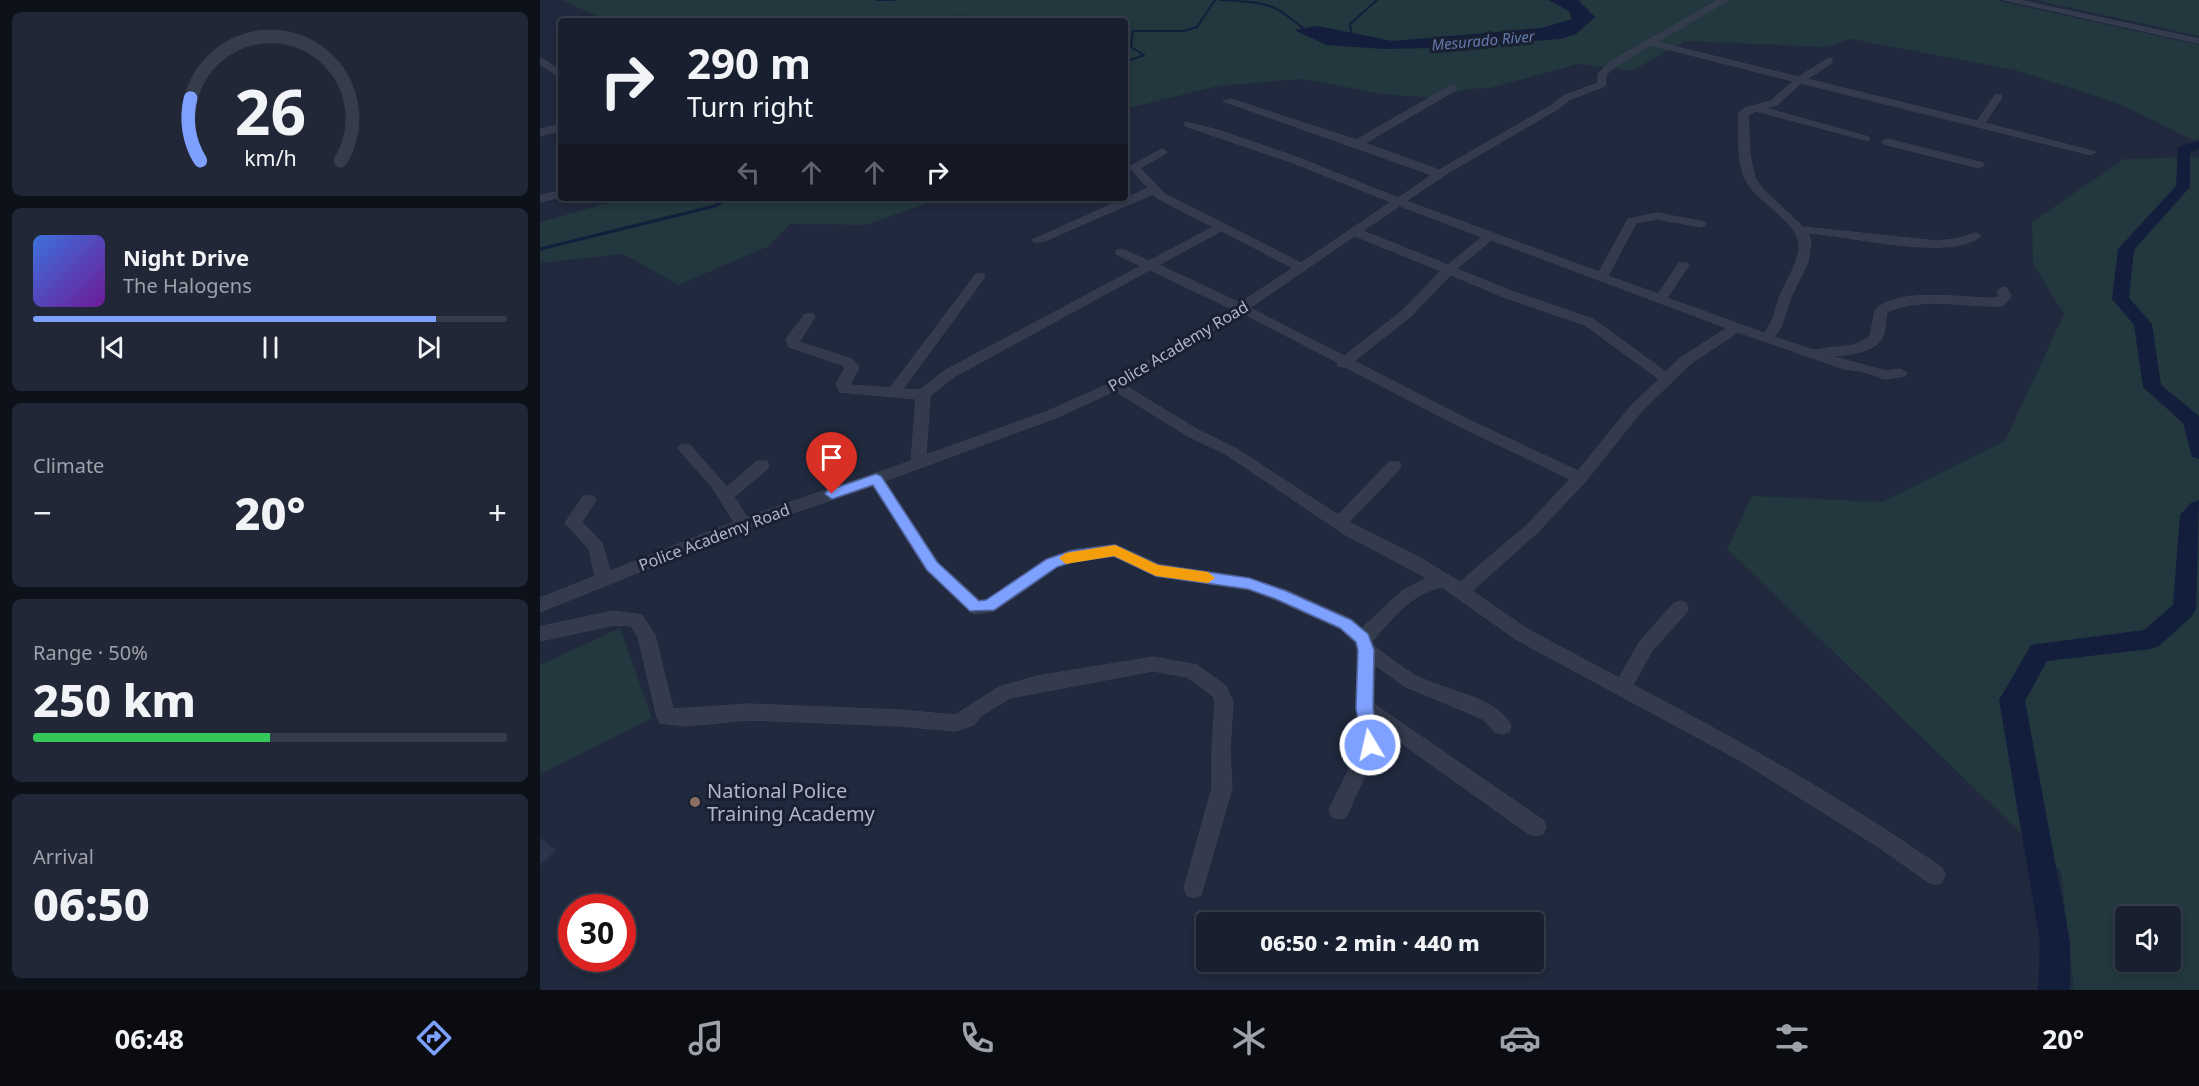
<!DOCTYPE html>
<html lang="en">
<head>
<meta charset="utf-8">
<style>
	:root { --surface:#181f2e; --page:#212736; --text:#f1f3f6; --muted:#9fa2aa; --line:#363d4a; --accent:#7ea0ff }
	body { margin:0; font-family:"Noto Sans",sans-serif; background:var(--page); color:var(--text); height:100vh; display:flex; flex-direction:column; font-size:22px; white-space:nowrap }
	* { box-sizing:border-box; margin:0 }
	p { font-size:20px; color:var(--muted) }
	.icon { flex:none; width:33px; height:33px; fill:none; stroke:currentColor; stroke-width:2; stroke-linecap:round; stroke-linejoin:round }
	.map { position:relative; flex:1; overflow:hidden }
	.sheet { display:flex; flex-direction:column; gap:12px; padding:12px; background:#0d1119; width:540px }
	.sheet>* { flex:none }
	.hud { position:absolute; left:18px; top:18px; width:570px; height:183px; border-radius:6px; box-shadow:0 3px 9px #0003,0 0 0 2px var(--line); background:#181f2e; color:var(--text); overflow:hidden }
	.tools { position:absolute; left:1575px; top:906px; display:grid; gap:12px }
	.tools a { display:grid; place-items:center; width:66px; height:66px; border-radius:6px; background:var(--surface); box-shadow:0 3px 9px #0003,0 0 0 2px var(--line); font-size:30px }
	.speed { position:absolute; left:18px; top:894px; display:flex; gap:12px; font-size:30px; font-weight:700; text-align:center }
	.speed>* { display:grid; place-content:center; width:78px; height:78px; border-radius:50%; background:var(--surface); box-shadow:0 3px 9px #0003,0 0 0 2px var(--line); line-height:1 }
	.speed .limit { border:9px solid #d22; background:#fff; color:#111 }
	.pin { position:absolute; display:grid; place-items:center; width:51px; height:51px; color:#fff; margin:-62px -26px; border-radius:50% 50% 50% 0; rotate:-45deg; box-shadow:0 0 6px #0007 }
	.pin .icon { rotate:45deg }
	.me { position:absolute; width:66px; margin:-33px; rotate:351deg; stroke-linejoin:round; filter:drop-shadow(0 0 4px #0008) }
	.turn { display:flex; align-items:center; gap:21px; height:126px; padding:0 30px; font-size:27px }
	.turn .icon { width:78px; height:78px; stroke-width:2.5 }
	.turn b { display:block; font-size:42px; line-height:51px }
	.lanes { display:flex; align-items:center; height:57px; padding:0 30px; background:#0003; justify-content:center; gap:30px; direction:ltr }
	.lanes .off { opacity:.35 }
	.big { font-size:45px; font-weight:800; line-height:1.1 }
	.sheet .card { flex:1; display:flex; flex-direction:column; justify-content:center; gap:9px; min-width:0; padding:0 21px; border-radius:9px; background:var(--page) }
	.sheet .dial { align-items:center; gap:0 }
	.dial svg { height:156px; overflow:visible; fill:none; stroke:var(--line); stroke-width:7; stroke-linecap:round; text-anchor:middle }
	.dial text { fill:var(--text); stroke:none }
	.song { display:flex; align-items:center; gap:18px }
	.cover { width:72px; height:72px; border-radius:9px; background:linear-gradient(135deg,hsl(220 70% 55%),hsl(280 70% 35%)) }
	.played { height:6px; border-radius:3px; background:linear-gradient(90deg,var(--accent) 85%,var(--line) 85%) }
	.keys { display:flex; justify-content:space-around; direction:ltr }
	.heat { display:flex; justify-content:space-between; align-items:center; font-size:33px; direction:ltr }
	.charge { height:9px; border-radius:4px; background:linear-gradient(90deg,#34c759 50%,var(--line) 0) }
	.trip { position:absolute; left:656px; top:912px; width:348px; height:60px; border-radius:6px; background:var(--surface); box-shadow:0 3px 9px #0003,0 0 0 2px var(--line); font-weight:800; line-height:60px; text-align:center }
	.menu { display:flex; height:96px; justify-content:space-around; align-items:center; background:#0a0c12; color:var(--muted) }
	.menu .icon { width:42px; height:42px }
	.menu .active { color:var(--accent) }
	.menu b { font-size:27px; color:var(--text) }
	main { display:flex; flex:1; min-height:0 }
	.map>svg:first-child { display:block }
</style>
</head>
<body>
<main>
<section class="sheet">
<div class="card dial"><svg viewBox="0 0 100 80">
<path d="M14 69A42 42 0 1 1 86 69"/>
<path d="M14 69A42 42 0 0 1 9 37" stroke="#7ea0ff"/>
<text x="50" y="56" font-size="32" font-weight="700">26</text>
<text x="50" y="72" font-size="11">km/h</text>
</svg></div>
<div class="card">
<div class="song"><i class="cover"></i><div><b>Night Drive</b><p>The Halogens</p></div></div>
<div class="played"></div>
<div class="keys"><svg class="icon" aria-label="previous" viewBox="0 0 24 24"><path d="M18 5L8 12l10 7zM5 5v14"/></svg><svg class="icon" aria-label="pause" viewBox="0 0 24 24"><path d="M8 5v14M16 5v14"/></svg><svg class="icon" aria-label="next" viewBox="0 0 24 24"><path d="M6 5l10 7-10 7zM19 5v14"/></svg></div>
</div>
<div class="card"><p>Climate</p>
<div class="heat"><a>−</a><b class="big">20°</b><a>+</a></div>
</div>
<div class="card"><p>Range · 50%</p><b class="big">250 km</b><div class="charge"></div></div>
<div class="card"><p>Arrival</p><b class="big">06:50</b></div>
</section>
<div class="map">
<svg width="1659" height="990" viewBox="0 0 1659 990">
	<rect width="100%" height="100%" fill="#20293d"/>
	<path fill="#22373e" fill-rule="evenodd" d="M21,0h1434l204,45v94l-4,2 -75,-37 -105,-34 -164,-31 -25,8 -141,-6 -53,30 -54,-7 -88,24 -20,1 -38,9 -50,-4 -79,-15 -85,7 -93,23v-88h-154l-9,-6 -38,6h-321l-10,-7z
		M1495,0h164v36z
		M1659,157v833h-125l-13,-118 -334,-323 25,-53 130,6 123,-61 59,-127 -31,-50 -1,-42 92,-63zM1630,916v46h-44v-46z
		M87,198h314l-75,27 -76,-1 -23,23 -89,38 -55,-31 -83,9v-41z
		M80,628l32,90 -112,56v-109z"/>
	<path fill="#121e3c" d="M1008,0h30l17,17 -19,17 -16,5 -130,9 -46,1 -57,-4 -33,-15 24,-4 74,15 150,-13 30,-9 -3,-8z"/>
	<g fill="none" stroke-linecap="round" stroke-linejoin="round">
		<path stroke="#121e3c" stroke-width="2" d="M337,0h17
			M680,0c45,3 51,0 86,31
			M812,38l-2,-14 27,-24
			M585,62l19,-7 -13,-8 2,-16h51l13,-4 18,-27"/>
		<path stroke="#121e3c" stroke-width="3" d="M0,249l175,-43 14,-8"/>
		<path fill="#121e3c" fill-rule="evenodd" d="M1659,141v8l-9,3v35l-56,63 -5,48 23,26 9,61 38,31v43l-7,-2 -9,-34 -40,-36 -9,-62 -22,-26 6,-50 58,-63 2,-39z
			M1659,500l-3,109 -4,7 -33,30 -9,3 -103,12 -22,40 45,241v48h-32l2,-48 -41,-242 32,-55 113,-15 29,-25 7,-90 11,-12z"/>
		<defs>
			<path id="minor" d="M1179,0h9l-71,42 141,35 31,-19 3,1v4l-25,16 170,42 18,-26h6l1,2 -17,26 111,29 -5,3 -290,-72 -24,22 -12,3 104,29v4l-113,-30 -8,4 2,40 5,23 8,11 40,38 134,14 19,-2 19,-6 6,3c-30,26 -133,-1 -173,-3l3,9 -3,20 -18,37 -9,28 -7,10 39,13 41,-5 16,-8 5,-27c25,-24 89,-11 122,-12l2,-2 -2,-5 6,-4 4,1 4,8 -7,9 -4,1c-38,1 -77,-10 -113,6 -2,8 -1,16 -4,24 -7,17 -36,19 -52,20l55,15 14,-2 7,4 -2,3 -20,3 -24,-8 -17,-2 -106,-37 -48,32 -50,49 -55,69 -47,50 -66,59 57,39 90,48 21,-37 34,-38 6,-2 6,2 2,5 -2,5 -34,38 -19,34c107,56 211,114 309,183l3,7 -3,7 -7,3 -7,-3 -48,-34 -139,-87 -224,-121 -75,-53c-31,6 -50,32 -70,54l2,5c13,10 27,21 41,29 28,16 82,21 96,51l-2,6 -7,2 -7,-2 -12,-13 -79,-33 -29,-21 -1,39 169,116 3,7 -3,7 -7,2 -7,-2 -152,-108 2,19 -33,72 -7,2 -7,-2 -3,-7 32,-65 -5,-37 1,-58 -2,-7 -15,-14 -65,-29 -27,-10 -92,-14 -43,-20 -41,6 -14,5 -63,44 -19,3 -6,-2 -44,-42 -53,-84 -124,42 -209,84v-14l55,-22 -6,-27 -24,-26 18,-27h10l3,4 -14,22 20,21 8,28 124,-49 -22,-35 -32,-36 -2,-3 2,-3h10l37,42 30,-26h10l2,4 -2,4 -33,28 13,20 164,-56 5,-62 -76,-7 -4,-8 9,-16 -3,-3 -53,-18 -3,-8 19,-25h8l2,3 -16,25 53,17 7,8 -9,18 40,3 86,-114h8v4l-81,111 17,1 24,-19 197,-105 -25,-12v-4h8l25,11 64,-34 -56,-29 -4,-4 -111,48h-8l-2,-2 116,-52 -19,-21 33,-18 5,3 -2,2 -25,14 25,26 136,69 90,-61 -100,-40 -106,-36v-4l33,8 81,28 99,40 34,-23 -209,-74 8,-2 125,41 94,-54h6v4l-91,53 74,27 113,-65 11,-9 35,-13v-9l12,-12zM1111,45l142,36 -22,20 -27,7 -6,6c2,21 -2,45 7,64 4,10 13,18 21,25 41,36 41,39 16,88 -7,14 -7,31 -18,42l-97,-35 22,-33 -2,-2h-8l-21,31 -50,-18 28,-53 21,-4 44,8 5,-3 -1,-2 -48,-9 -29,6 -29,53 -193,-71 45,-30 107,-62 11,-9 36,-14 1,-11 10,-9zM860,206l82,31 -34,28 -85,-34zM682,231l71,37 -53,35 -81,-38zM815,236l86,35 -39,40 -58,45 -94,-48zM952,240l235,88 -47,30 -14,14 -73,-53 -79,-27 -57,-23zM610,270l82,39 -121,74 -63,28 -122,44 4,-59 24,-19zM911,275l55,23 79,27 74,54 -29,28 -52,64 -109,-51 -115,-59 56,-44zM702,313l95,49 1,4 7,1 114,59 111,53 -42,45 -68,58 -41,-25 -70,-35 50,-52 2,-4 -2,-4h-10l-51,53 -101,-66 -39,-19 -72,-44zM575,391l73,45 39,19 117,79 83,44 -24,12 -41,38 -10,-9 -65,-29 -38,-12 -90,-14 -44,-20 -44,6 -25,9 -60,41h-6l-42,-38 -53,-81 173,-64z
				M1465,0h14l180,39v4z
				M0,57l21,14v7l-21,-14z
				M21,124v6l-21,6v-6z
				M1347,139l96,24 1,2 -5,3 -95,-24 -2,-2z
				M21,191v6l-21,5v-6z
				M74,611l28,4 13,20 18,74 76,-5 151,6 55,5 44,-28 38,-11 116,-19 44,8 29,21 7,16 -3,48 2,38 -31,107 -7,3 -7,-3 -3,-7 28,-100v-38l3,-48 -2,-6 -26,-19 -34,-6 -143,27 -29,18 -7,9 -19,6 -55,-5 -151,-6 -63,6 -26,-3 -3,-6 -19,-80 -7,-11 -17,-1 -74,16v-14z"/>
		</defs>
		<use href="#minor" stroke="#3d4456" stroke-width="1"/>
		<use href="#minor" fill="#343b4d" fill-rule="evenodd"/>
	</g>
	<path fill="#2a344b" d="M1,838l15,12 -16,15v-26z"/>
	<path fill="#7ea0ff" stroke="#5268a6" stroke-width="1.5" d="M336,474l5,2 56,86 42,39 7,-1 61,-41 24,-8 44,-6 43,20 91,13 37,13 65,29 17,14 6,16 -1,58 6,37 -3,5 -6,3 -6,-3 -2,-5 -6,-37 2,-58 -2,-8 -16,-14 -64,-29 -28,-10 -92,-13 -42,-20 -42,6 -15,5 -63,43 -24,1 -43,-41 -54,-85 -41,14 -7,-5 2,-3z"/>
	<path fill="#f59e0b" d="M575,545l43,20 50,7 7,6 -7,5 -52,-7 -42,-20 -48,8 -7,-6 7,-5z"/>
	<circle fill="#8d6e63" stroke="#192032" stroke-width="2" cx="155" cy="802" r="6"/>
	<g text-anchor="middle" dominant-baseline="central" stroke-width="6" stroke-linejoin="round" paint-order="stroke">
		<g font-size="15" font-style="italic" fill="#647aac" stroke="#192032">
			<text transform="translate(943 40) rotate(-5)">Mesurado River</text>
		</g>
		<g font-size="16" fill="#afb6c9" stroke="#192032">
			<text transform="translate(638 346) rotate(-31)">Police Academy Road</text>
			<text transform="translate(174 537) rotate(-21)">Police Academy Road</text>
		</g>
		<g font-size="20" fill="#afb6c9" stroke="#192032" text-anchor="start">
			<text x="167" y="790">National Police<tspan x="167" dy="23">Training Academy</tspan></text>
		</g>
	</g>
</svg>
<div class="tools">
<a><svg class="icon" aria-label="sound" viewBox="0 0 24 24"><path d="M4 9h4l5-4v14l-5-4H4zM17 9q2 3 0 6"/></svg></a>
</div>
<div class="speed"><div class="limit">30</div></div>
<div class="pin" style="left:292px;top:494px;background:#d93025"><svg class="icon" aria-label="arrive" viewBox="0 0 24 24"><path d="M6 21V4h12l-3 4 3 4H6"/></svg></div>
<svg class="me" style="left:830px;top:745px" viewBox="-20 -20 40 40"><circle r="17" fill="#7ea0ff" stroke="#fff" stroke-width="3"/><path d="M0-11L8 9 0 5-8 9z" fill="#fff"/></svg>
<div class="trip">06:50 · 2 min · 440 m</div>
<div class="hud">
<div class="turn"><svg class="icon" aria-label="right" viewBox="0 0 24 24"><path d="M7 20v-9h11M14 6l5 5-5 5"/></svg><div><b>290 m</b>Turn right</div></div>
<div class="lanes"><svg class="icon off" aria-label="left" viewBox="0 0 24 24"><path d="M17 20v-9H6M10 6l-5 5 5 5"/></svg><svg class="icon off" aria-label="ahead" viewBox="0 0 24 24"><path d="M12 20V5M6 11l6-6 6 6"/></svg><svg class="icon off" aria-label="ahead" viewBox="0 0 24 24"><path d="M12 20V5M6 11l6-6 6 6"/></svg><svg class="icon" aria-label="right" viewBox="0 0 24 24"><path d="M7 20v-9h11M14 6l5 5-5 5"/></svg></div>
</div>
</div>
</main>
<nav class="menu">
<b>06:48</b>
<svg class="icon active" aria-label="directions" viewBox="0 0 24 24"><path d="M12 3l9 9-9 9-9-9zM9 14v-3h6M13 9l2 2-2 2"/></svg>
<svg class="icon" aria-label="music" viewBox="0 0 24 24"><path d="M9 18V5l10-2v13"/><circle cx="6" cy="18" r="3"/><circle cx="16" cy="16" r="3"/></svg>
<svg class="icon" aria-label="phone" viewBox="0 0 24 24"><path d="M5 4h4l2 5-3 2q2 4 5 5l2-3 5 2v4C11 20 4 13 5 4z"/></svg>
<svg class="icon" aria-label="climate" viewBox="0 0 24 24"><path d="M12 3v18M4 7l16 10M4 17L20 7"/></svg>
<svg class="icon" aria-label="car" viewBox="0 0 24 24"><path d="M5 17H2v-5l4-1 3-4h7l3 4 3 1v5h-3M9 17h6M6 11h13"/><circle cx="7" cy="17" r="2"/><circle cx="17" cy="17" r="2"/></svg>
<svg class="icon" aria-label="filters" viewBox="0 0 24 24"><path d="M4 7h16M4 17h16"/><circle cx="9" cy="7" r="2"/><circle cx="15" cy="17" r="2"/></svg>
<b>20°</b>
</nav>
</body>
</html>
